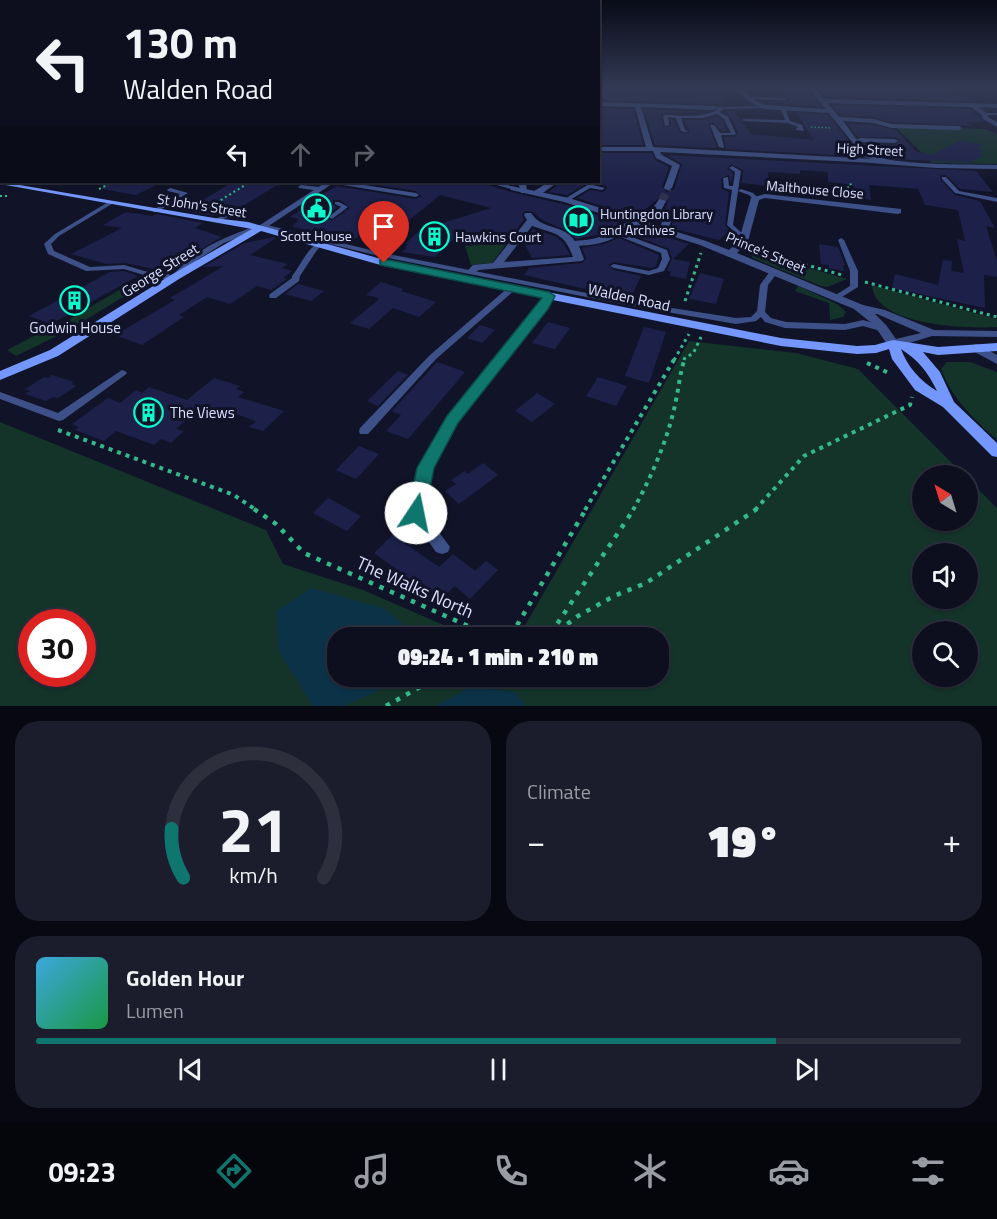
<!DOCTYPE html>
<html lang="en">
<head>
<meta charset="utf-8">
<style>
	:root { --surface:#0d0f1f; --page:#1b1d2c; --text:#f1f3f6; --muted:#9a9ca4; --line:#2d2f3d; --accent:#0f766e }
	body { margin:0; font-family:"Titillium Web",sans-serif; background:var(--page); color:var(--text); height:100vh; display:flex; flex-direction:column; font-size:22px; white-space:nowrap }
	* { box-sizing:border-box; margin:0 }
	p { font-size:20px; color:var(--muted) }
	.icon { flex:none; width:33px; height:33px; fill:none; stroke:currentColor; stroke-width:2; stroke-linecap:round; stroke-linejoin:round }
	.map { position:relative; height:706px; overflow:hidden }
	.details { display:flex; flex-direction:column; gap:15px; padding:15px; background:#070811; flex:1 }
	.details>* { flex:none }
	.banner { position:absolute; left:0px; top:0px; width:600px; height:183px; box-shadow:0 2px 4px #0004,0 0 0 2px var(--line); background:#0d0f1f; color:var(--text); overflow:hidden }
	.needle { width:39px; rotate:322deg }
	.fabs { position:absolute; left:912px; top:465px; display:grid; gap:12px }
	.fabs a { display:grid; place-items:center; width:66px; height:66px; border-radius:50%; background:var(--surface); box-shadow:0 2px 4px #0004,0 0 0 2px var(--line); font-size:30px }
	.speed { position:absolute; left:18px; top:609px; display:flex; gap:12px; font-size:30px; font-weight:700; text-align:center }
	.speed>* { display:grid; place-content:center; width:78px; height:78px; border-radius:50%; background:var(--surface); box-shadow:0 2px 4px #0004,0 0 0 2px var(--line); line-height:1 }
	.speed .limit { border:9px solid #d22; background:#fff; color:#111 }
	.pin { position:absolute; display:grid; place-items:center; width:51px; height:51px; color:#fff; margin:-62px -26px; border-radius:50% 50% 50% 0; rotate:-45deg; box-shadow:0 0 6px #0007 }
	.pin .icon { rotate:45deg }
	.me { position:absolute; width:66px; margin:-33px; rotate:11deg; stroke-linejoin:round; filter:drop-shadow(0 0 4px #0008) }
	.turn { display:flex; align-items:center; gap:21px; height:126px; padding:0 24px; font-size:27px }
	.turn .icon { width:78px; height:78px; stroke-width:2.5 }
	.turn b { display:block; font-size:42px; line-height:51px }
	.lanes { display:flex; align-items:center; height:57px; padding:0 24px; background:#0003; justify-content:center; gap:30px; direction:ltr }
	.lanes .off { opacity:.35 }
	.big { font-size:45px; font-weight:800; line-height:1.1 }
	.details .tile { flex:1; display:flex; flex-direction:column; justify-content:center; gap:9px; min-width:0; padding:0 21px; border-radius:24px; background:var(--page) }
	.details .dial { align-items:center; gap:0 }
	.dial svg { height:156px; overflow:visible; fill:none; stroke:var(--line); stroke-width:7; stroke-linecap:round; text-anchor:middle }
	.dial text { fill:var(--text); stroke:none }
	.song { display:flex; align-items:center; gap:18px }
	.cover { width:72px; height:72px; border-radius:9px; background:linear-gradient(135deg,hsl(200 70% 55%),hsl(140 70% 35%)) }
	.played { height:6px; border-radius:3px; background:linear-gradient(90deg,var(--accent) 80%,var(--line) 80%) }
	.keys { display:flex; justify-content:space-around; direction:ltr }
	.heat { display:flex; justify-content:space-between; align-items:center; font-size:33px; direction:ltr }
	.details .tiles { flex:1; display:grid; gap:15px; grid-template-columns:1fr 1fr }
	.tile:last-child { grid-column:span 2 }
	.trip { position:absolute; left:327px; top:627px; width:342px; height:60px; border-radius:24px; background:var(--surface); box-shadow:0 2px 4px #0004,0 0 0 2px var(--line); font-weight:800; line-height:60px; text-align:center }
	.tabs { display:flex; height:96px; justify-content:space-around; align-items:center; background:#05060c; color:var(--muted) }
	.tabs .icon { width:42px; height:42px }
	.tabs .on { color:var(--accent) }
	.tabs b { font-size:27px; color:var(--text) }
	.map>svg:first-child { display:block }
</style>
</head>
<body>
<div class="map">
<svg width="997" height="706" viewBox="0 0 997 706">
	<rect width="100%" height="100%" fill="#111429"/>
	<path fill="#143329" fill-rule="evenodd" d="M895,126l90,3 12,5v30l-65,-1z
		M507,243l-15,20 -21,2 -6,-19z
		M749,251l98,28 -20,8 -6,-1 -68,-28z
		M133,282l10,3 -71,43 -11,-4z
		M872,285l125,34v8c-30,2 -123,-1 -125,-42z
		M798,286l39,18 9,8 -3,5 -13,3 -1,-17 -34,-12z
		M47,329l14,5 -45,22 -9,-6z
		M689,341l107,12 62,16 106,106 -42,1v44h46v-41l29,29v198h-997v-284l266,108 17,34 80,26 108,47 -133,1v38h320v-38l-148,-1 9,-1zM922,554h46v44h-46zM32,622h50v52h-50zM922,632h46v44h-46z
		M947,362h23l27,10v68c-23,-21 -45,-41 -56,-71z"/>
	<path fill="#0c3247" d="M311,588l75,21 30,27 -78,2v38l71,1 -65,29h-31l-34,-54 -3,-41z
		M472,686l43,6 11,14h-91z"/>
	<path fill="#1d214a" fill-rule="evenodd" d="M775,88h32l14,18 -38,-2 -1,-2 6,-1 1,-3 -10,-2z
		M818,88h130l24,13 -147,-4z
		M599,90l121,2 9,12 -129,-4z
		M832,105l138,4 14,13h-19l8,4 -82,-4 -17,-5 -34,-2z
		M598,108l35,1 10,36h-45z
		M644,109l61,3 -40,1 -4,2 3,13 7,-2v-6h3l7,13 9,-1 -6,-12h19l14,-4 5,5 5,10h-6l-7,-8 -6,1 9,24 -62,-3z
		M734,111l17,23 63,6 -17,-27 31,2 32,41 -134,-7 -2,-12h11l3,-4 -8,-17 -6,-4z
		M848,124l26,1 22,5 20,22 18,2 28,-14 21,5 -6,4 8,2 -6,3 5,1 -12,7 -61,-2 -32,-5 -16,-11 32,1 5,-5 -5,-3h-38z
		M598,153h54l3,7 14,7 -7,20 5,5 7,-3 8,-25 -16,-9 310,16 17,21 -33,-3 -14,-14h-6v4l15,16 25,6 15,27 -9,-2 11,35v16l-13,-2 1,33 -93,-20 3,-14 43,11 5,-25 9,1 -1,10 13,2 -7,-34 8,2 -7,-31 -33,-5 -7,-16 -49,-4 2,15 -15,-3 -3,-12 -25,-3v-10l-28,-2v4l-32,-2v14l-26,-3 -1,4 2,-17 -12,-6 -4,5 6,4 -2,11 -2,-9 -8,3 1,11 7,3 -4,33 5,6 -11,9 -48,-12 2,-8 -8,-11 3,-9 -8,-3 -24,20 -59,-19 13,-8 13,2 4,-4 -1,-2 -16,-4 -23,13 -18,-3 11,-10h38z
		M103,182h59l-26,13 -34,-6z
		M233,182h49l-44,27 -10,-1 -14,8 -46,-8 12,-8 18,3z
		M356,182h128l1,2 26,8 52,12 59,19 -21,11 -25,5 -11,-9 -23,-10 -9,-8 -8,-1 -3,3 2,6 -14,18 -36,-6 -14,1 -25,24 -33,-5 5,-5h-2l3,-3h-3l15,-14 71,-22 -51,-13 -32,26 -15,-3 -20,17 -10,-2 -8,6 -63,-12 7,-8 -9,-2 22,-15 -2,-1 27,-15 79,13 5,-3 -5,-5zM333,200h7l10,8 -19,13 -3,-5 9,-9 -4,-3z
		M126,212l26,4 5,-2 46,9 -8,5 27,9 -31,18 -16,15 -12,1 -38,-8 -19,1 -35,-10 51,-26 -19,-3z
		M639,228l50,16 -16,15 17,3 -4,17 -16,-3 1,-5h-4l5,-13 -3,-9 -36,-14z
		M533,229l24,8 7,7 6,11 -38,3 -9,-17z
		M274,237l2,1 -26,17 38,9 -6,4 10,3 -9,7 4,1 -16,11 -14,-4 -27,18 -23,-7 -28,18 5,2 -42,28 -27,-10 60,-35 -5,-2 54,-32 -21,1 42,-24z
		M619,238l40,17 -3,11 -4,2 -38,-6 -6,3 6,5 27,6 -8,17 -45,-9 -3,5 -61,-14 5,-7 53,-5 4,-5 -4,-10 22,-4z
		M819,244l19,3 7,18h-2l1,6 -15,-3v-3l-8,-1z
		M124,271l14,5 -87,48 -22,-8 81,-44z
		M700,273l24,6 -8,25 -27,-5z
		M381,282l22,7 -2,2 35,11 -17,15 -26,-9 -24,21 -19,-6 27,-22 2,-3 -13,-3z
		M298,284l26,7 -13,10 -26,-7z
		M548,322l22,6 -15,21 -23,-6z
		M480,325l15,5 -13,13 -15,-5z
		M644,327l22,5 -17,51 -24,-7z
		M437,362l28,10 -57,67 -22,-8 15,-16 -9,-4z
		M398,371l10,4 -30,31 -11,-5z
		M52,375l22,7 -3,2 5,2 -18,12 -5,-1 -7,4 -21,-7 5,-3 -5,-2 19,-12 4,1z
		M598,377l29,9 -11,20 -30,-10z
		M214,378l26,8 -4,3 8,3 -6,5 46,14 -21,20 -14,-4 7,-6 -32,-11 -6,5 -19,-6 -23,20 8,2 -13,12 -10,-4 -7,6 -38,-14 -12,10 -29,-11 4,-3 -7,-3 36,-26 12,5 16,-13 6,3 7,-6 38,13z
		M537,393l18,11 -23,18 -17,-11z
		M359,446l20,8 -23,25 -20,-9z
		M483,463l15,12 -39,29 -14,-13 11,-7 -5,-4 14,-9 3,3z
		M328,498l33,18 -14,15 -34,-18z
		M409,519l8,10 -14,13 36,25 14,-13 22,17 11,-10 12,9 -28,29 -15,-13 -14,13 -28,-24 -3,4 -36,-26z"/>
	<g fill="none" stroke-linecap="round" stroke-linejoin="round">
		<path stroke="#2f3349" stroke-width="8" stroke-dasharray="8 4" stroke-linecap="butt" d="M662,201l6,-13"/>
		<path stroke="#33b98a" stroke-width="1.5" stroke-dasharray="1.5 2" stroke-linecap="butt" d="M934,88l8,5
			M718,90h14
			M811,127l20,1"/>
		<path stroke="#33b98a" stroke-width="2" stroke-dasharray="2 3" stroke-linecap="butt" d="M99,189l14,-7
			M838,192l13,-6 -1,-4
			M0,196h10
			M208,208l42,-26"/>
		<path stroke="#33b98a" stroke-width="3" stroke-dasharray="3 4" stroke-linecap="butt" d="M764,253l78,22
			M865,282l132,35
			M685,301l16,-48
			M674,360l15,-26
			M684,360l1,-3 8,-3 8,-17"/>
		<path stroke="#33b98a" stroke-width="4" stroke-dasharray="4 5" stroke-linecap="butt" d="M867,363l24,11
			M58,430l176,65 22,15
			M585,510l90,-152
			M633,510c18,-32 36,-73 43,-110 3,-14 4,-28 9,-42
			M755,510l49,-54 106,-51 2,-8"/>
		<path stroke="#33b98a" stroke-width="4.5" stroke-dasharray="4.5 7" stroke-linecap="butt" d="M254,509l22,15 28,29 182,81 30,-7 70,-118
			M551,633l83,-124
			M549,638l29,-22 36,-20 32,-13 111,-74
			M386,706l54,-30"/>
		<path fill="#3d5087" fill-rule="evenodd" d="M749,97l36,1 2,1 -2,1 -38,-1z
			M764,106l2,2 -43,1 -3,3 8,5 8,17 -2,1h-18v-2h15l-7,-14 -7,-5 -14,4h-22l4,12 3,1 -2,1 -5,-1 -5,-13 -8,-1 1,8 -4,1 -2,-10 2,-1c17,0 37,4 53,-6l-4,-1 2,-1z
			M783,108l2,1 5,12 12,4 2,6 -8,-1v-1l2,-2 -10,-4 -44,-2 -2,-1 2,-1 41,1 -4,-11z
			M985,113h12v2h-14z
			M860,138l35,1 3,2 -3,2 -34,-1 -6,2 -3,-2z
			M732,166l9,5 -3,20 3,-2 12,4 5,5 -5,1 -4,-4 -11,-4 -5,34 13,12 -3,2 -16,-14 5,-35 -8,-2 -1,-10 5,-1 1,9h4l2,-14 -6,-4z
			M942,177h4l13,14 38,7v4l-42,-9 -13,-14z
			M334,182h11l71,11 3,2 -3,2 -79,-13z
			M589,184l16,4 -3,2 -12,-2 -22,13 -5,-1z
			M301,185l19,2 3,2 -3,2 -21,-3 -1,-1z
			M170,188l18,5 -31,19h-4v-2l27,-16 -12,-3 -1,-1z
			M110,201l5,1 -56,34 -8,8 3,7 36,16 34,-2 24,7 21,2 4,7 -1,2h-6l-3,-5 -16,-2 -23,-7 -38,2 -38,-17 -4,-10 11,-10z
			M335,202h4l9,5 -16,12 -2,-1v-2l11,-9 -6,-3z
			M233,211l3,2 -1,1 -19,8 -5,-1z
			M638,221l3,2 -12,13 38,14 3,9 -6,12 -15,4 -35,-7 -4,-2 4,-2 35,7 9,-3 4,-9 -1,-6 -40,-16 15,-15z
			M263,224l120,29 244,48 109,17 15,-1 6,-6 3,-26 11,-15h3l4,2 -10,13 -3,27 6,6 15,4 59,2 18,-4 24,7 1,2 -4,3 -21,-6 -18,4 -60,-2 -20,-6 -4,-5 -5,4 -20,3 -109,-19 -244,-48 -119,-29 -40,15 -27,17 -17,17h-3l-4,-2c23,-27 57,-41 90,-51z
			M841,238l3,2 14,31v16l-21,13h-3l-1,-2 1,-2 16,-10v-15l-12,-31z
			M318,243l3,2 -6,8 -15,23 -1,5 -23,17h-6l-1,-2 1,-2 22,-16v-2c9,-11 14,-26 26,-33z
			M510,286h6l1,2 -81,71 -68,75h-8l-1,-3 1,-3 70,-73z
			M122,370l3,1 2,2 -2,2 -62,45 -4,1 -59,-22v-7l58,21z"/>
		<path fill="#3d5087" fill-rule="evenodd" d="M598,102l116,4 3,2 -3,2 -73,-3 12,40 221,12 4,2 -4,2 -214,-11 2,3 18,10 -8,23 -4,2 -4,-2 8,-22 -16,-8 -3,-7h-55v-4h48l-11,-40 -37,-1z
			M710,125h4l7,9 3,14 -5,-1z
			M486,182h11l21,6 -4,2z
			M518,182h8l1,11h-6z
			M549,182h9l-18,13h-6v-4z
			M659,199l7,2 -4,8 9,12 -4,12h-6l-1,-2 2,-10 -5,-8 -10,5 -6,7c-11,1 -19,10 -29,14 -11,5 -22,6 -33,7l5,13 -2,2 -103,9 -6,3 -5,-3 5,-5 20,-2 34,-43 -3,-5 1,-2h6c12,18 31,10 44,28 10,-1 21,-2 30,-6 10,-4 20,-15 31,-15 9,-10 16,-8 23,-21zM532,226c23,8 32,6 41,31l-69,5z
			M977,344l20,11v9l-24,-13 -2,-3 2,-3z"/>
		<path fill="#3d5087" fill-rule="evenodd" d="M809,88h6l9,11 173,5v4l-19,-1 9,6 1,4 9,5v5l-14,-8 -1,-4 -11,-8 -144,-4 12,14 35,2 17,5 68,2 3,2 -3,2 -68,-2 -17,-5 -31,-2c8,10 16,24 26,32 17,13 103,11 128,12v4l-61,-1 -65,-5v-4l-7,-2 -35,-44 -65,-4 -14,-7 -12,-11 5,-1 11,10 11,5 61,4z
			M0,138h2v4h-2z
			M326,182h9l-74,49h-6l-1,-2z
			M511,186l58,12 137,43 23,9 10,-10 12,-42 14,-4 136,15v4l-3,1 -133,-16 -6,2 -11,41 -11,12 126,52 22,5 49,20 63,1v6l-65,-1 -39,12 -4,-1 -15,-22 -20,-16 -154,-64 -136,-43 -53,-12zM875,314h2l44,19 -25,6 -10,-14z
			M549,293l5,3 -5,10 -92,117 -25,45 -8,44 26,35 -2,5 -6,2 -6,-2 -28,-39 10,-45 29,-51 92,-112 6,-11z"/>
		<path fill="#7397fc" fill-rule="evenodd" d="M0,101h2v4h-2z
			M2,121v5h-2v-4z
			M0,180l2,2 212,36 34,4 137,38 396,78 76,8 18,-1 18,-5 45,7 59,-4v8l-59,4 -15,-3 17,20 14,30 43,41v14l-5,-1 -49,-49 -28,-17 -23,-31 -3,-10 -13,4 -19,1 -76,-8 -397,-80 -123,-35 -82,48 -121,77 -58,24v-9l50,-21 121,-75 81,-46 -252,-45zM901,349c17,11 27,23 36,42 -16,-9 -30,-25 -36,-42z"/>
	</g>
	<linearGradient id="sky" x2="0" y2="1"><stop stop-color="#090b17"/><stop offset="0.47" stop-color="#323a54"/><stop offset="1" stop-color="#323a54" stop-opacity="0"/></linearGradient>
	<rect width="997" height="187" fill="url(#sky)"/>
	<path fill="#0f766e" stroke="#0a4d48" stroke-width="1.5" d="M384,259l165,33 6,4 -7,13 -90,114 -24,45 -9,45 -2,5 -7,3 -6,-3 -3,-5 10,-45 30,-52 95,-118 -162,-33v-5z"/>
	<defs>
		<symbol id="civic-ring" viewBox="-11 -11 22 22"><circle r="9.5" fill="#111429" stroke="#0bf9cc" stroke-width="1.5"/><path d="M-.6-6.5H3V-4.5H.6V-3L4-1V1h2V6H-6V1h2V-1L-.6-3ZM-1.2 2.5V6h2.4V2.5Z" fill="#0bf9cc"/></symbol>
		<symbol id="library-ring" viewBox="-11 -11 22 22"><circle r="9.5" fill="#111429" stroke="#0bf9cc" stroke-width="1.5"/><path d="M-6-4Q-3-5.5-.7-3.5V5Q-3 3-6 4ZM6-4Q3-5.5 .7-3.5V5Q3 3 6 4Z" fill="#0bf9cc"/></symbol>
		<symbol id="building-ring" viewBox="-11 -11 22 22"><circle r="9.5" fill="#111429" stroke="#0bf9cc" stroke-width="1.5"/><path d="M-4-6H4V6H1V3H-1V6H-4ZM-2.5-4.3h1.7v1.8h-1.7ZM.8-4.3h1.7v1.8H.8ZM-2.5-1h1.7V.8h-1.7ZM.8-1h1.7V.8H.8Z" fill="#0bf9cc"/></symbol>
	</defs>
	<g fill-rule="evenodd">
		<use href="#civic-ring" x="300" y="192" width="33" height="33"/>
		<use href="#library-ring" x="562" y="204" width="33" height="33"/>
		<use href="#building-ring" x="418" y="220" width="33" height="33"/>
		<use href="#building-ring" x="58" y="284" width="33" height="33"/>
		<use href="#building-ring" x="132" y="396" width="33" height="33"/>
	</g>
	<g text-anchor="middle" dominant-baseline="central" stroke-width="6" stroke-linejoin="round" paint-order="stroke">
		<g font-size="14" fill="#dae0fe" stroke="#111429">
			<text transform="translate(870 149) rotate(3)">High Street</text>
			<text transform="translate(815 189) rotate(5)">Malthouse Close</text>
			<text transform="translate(202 205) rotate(9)">St John's Street</text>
			<text transform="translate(766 252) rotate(23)">Prince's Street</text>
		</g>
		<g font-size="14" fill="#dae0fe" stroke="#111429" text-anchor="start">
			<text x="600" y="213">Huntingdon Library<tspan x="600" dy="16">and Archives</tspan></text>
			<text x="316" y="235" text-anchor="middle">Scott House</text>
			<text x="455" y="236">Hawkins Court</text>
		</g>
		<g font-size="15" fill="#dae0fe" stroke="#111429">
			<text transform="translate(160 270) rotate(-32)">George Street</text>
			<text transform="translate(629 297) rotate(12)">Walden Road</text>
		</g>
		<g font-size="15" fill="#dae0fe" stroke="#111429">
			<text x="75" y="327">Godwin House</text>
			<text x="170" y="412" text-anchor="start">The Views</text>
		</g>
		<g font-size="18" fill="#dae0fe" stroke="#111429">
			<text transform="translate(415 587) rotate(24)">The Walks North</text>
		</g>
	</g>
</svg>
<div class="fabs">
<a><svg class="needle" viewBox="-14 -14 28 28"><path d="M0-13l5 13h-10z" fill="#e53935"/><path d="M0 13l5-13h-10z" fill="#9a9ca4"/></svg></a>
<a><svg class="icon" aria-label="sound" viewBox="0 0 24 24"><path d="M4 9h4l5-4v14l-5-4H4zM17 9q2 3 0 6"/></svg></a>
<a><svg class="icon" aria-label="search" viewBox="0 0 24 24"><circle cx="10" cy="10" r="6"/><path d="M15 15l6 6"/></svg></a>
</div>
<div class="speed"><div class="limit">30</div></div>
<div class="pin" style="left:384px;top:263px;background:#d93025"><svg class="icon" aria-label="arrive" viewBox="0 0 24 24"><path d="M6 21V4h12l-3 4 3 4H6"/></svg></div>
<svg class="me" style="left:416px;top:513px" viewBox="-20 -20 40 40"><circle r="19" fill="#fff"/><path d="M0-13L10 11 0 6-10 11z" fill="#0f766e"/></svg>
<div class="trip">09:24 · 1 min · 210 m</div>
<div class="banner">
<div class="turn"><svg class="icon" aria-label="left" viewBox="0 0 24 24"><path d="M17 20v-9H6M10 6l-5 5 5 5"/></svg><div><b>130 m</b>Walden Road</div></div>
<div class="lanes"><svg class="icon" aria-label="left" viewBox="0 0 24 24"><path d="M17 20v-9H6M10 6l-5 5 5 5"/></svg><svg class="icon off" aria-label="ahead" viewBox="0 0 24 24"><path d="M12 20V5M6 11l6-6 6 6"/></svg><svg class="icon off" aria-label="right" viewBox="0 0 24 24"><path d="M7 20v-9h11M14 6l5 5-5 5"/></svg></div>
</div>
</div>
<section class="details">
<div class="tiles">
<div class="tile dial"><svg viewBox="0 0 100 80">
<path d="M14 69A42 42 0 1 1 86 69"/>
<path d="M14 69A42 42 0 0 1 8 44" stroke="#0f766e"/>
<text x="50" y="56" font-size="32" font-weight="700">21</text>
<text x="50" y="72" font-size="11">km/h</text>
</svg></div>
<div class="tile"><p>Climate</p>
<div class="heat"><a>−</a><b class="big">19°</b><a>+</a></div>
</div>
<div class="tile">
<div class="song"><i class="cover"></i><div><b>Golden Hour</b><p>Lumen</p></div></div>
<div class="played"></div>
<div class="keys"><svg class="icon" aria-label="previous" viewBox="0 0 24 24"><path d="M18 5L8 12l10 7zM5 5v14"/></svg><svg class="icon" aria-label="pause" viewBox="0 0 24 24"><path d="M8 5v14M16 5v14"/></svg><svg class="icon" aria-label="next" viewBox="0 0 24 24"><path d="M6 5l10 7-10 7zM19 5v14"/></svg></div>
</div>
</div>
</section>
<nav class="tabs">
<b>09:23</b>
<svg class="icon on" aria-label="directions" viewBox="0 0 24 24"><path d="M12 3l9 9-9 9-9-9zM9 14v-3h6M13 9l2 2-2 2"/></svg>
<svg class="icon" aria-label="music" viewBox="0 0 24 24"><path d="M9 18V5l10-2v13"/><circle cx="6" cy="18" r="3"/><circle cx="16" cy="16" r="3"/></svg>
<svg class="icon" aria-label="phone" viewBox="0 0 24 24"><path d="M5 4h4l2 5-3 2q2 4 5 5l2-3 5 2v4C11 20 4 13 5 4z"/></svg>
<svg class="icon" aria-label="climate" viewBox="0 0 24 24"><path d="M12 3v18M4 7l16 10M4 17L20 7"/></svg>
<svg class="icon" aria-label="car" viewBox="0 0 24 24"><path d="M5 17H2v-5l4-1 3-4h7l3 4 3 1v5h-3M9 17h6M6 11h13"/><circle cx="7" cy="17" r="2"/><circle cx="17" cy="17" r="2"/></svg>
<svg class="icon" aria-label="filters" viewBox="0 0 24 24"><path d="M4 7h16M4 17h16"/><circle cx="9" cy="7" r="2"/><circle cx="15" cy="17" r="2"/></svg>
</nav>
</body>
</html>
